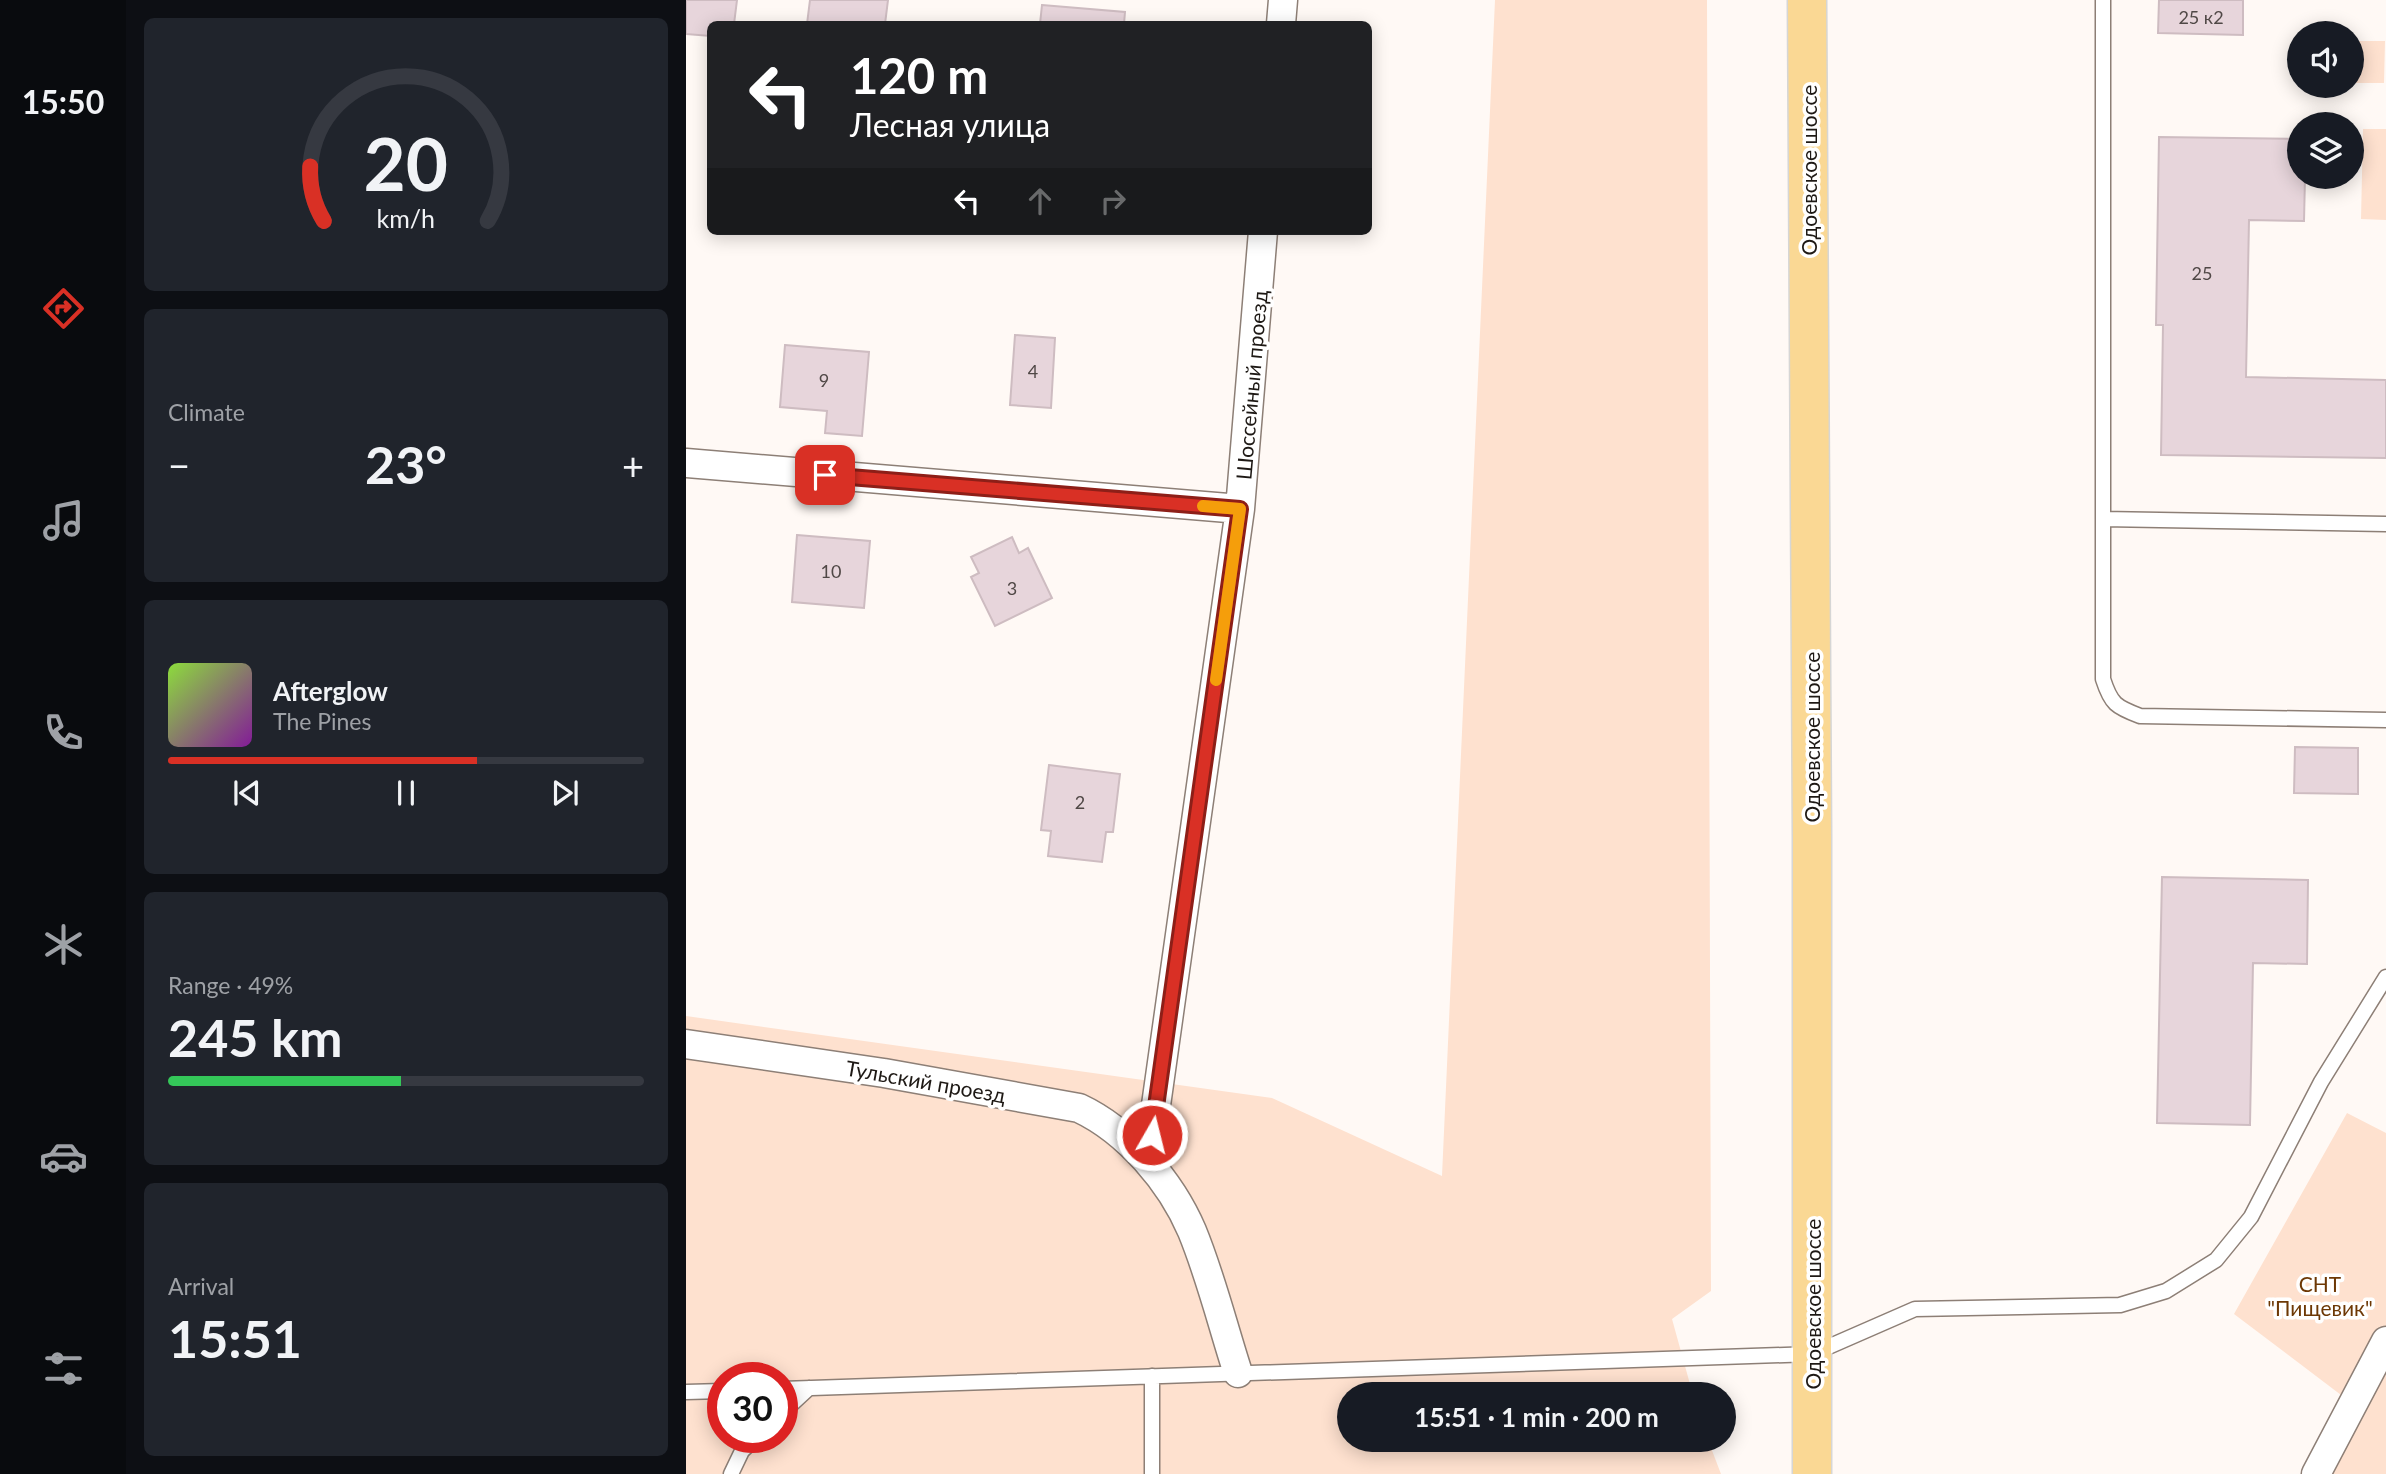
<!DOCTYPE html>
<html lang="en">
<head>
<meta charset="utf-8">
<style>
	:root { --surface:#171b24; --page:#20242c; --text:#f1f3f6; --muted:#9ea1a6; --line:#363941; --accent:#d93025 }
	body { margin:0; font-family:Lato,sans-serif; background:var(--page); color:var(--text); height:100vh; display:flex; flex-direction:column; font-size:26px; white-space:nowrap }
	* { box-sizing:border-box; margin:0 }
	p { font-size:23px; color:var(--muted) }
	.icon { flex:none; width:38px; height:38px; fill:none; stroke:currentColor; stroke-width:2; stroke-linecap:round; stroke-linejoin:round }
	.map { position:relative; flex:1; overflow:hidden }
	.sheet { display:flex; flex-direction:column; gap:18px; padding:18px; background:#0d0f14; width:560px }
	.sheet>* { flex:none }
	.banner { position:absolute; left:21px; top:21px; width:665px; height:214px; border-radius:10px; box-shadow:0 4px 18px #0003; background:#202124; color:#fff; overflow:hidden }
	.controls { position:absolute; left:1601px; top:21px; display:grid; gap:14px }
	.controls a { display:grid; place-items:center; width:77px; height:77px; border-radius:50%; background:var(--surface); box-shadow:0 4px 18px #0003; font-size:35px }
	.speed { position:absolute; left:21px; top:1362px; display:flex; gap:14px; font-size:35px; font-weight:700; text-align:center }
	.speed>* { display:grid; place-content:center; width:91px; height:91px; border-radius:50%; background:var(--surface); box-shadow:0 4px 18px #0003; line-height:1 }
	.speed .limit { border:10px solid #d22; background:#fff; color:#111 }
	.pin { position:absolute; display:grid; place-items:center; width:60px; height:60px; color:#fff; margin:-30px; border-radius:14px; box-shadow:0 4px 10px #0006 }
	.me { position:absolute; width:77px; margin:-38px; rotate:8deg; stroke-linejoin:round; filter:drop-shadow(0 0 5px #0008) }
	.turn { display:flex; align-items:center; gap:24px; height:147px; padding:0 28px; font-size:32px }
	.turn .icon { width:91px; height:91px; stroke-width:2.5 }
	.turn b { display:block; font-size:49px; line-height:60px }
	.lanes { display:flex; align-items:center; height:66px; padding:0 28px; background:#0003; justify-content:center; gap:35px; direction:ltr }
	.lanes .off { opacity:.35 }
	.big { font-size:52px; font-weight:700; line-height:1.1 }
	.sheet .card { flex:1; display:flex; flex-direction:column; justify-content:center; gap:10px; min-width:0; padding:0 24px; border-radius:10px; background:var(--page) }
	.sheet .dial { align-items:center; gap:0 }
	.dial svg { height:182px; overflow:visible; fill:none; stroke:var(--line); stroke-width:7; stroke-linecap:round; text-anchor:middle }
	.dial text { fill:var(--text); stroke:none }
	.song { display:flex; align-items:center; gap:21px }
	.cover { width:84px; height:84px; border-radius:10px; background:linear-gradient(135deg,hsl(90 70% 55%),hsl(290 70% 35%)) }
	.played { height:7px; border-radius:4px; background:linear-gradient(90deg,var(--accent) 65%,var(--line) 65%) }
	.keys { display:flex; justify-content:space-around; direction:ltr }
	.heat { display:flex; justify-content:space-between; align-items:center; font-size:38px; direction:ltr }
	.charge { height:10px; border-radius:5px; background:linear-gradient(90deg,#34c759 49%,var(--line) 0) }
	.trip { position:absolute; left:651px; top:1382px; width:399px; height:70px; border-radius:35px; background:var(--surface); box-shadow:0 4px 18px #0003; font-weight:700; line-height:70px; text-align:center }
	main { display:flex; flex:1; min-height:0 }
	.menu { display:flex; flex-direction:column; width:126px; justify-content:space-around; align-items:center; background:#090b0e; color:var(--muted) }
	.menu .icon { width:49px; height:49px }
	.menu .on { color:var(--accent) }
	.menu b { font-size:32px; color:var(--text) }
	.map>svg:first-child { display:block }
</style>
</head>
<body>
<main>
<nav class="menu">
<b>15:50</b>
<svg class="icon on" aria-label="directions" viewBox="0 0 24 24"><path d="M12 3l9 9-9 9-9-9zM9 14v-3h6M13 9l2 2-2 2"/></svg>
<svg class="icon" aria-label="music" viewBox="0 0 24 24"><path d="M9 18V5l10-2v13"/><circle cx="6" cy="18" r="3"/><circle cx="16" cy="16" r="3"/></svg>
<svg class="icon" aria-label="phone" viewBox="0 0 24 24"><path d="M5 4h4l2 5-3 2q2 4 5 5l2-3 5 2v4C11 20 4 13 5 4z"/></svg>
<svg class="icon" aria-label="climate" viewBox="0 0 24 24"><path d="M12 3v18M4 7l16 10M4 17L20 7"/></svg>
<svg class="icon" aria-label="car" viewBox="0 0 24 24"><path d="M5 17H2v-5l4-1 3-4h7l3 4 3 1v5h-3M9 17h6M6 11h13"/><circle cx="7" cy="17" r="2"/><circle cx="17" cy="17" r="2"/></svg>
<svg class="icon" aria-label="filters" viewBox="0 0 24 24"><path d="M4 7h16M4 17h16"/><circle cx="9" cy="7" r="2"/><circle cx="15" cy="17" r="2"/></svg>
</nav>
<section class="sheet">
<div class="card dial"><svg viewBox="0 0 100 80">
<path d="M14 69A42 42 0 1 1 86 69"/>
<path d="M14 69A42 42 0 0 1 8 45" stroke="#d93025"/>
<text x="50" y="56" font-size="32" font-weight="700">20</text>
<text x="50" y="72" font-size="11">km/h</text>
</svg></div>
<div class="card"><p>Climate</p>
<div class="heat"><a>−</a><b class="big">23°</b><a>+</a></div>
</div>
<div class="card">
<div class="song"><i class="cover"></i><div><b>Afterglow</b><p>The Pines</p></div></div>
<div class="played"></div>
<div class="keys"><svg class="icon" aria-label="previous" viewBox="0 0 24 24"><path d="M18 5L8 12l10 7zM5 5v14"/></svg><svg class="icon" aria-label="pause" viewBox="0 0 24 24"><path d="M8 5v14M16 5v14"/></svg><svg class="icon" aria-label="next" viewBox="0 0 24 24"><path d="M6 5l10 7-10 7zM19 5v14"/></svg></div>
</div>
<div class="card"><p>Range · 49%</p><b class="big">245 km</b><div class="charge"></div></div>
<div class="card"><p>Arrival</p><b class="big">15:51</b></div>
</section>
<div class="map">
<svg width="1700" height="1474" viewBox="0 0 1700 1474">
	<rect width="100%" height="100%" fill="#fff9f5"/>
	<path fill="#fee1cf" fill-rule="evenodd" d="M809,0h212l4,1291 -39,28 21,76h-344v45h359l13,34h-1035v-458l586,82 170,78zM37,1377h59v60h-59z
		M1666,41h33l-1,42h-32z
		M1677,129h23v91l-25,-1z
		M1661,1113l39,20v341h-80l39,-76 -111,-84z"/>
	<path fill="#e7d5db" stroke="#cebcc1" stroke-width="2" d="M0,0h51l-3,24h-24v12l-24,-2z
		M124,0h78l-3,24h-78z
		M1473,0h84v35l-85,-2z
		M356,5l83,7 -1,12h-84z
		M1473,137l141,2v38h5l-1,44 -55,-1 -3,157 140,3v78l-225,-3 2,-130h-7z
		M329,335l40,3 -4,70 -41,-3z
		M99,345l84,7 -7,84 -37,-3 2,-22 -47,-4z
		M111,535l73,6 -6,67 -72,-6z
		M326,537l7,16 9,-5 24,50 -57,28 -24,-49 8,-4 -8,-16z
		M1609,747l63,1v46l-64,-1z
		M363,765l71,9 -7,58h-7l-4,30 -54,-6 3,-25 -10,-1z
		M1476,877l146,3 -1,84 -54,-1 -3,162 -93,-2z"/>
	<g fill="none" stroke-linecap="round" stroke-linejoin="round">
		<defs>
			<path id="service" d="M1417,0v679c8,25 13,28 37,37l246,4
				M1417,519l283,5
				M96,1389l1030,-35 103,-45 205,-4 46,-14 50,-31 35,-43 70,-135 65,-105
				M0,1392l37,-1
				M96,1413l27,-25
				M45,1474l11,-23 15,-14
				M466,1474v-98"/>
			<path id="minor" d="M595,24l2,-24
				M0,463l554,46
				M0,1044l198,29 195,35c49,23 92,74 113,123 19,46 31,96 46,142
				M462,1162l92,-653 23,-278
				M1630,1474l70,-133"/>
			<path id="primary" d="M1121,0l5,837v637"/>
		</defs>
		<use href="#service" stroke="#8d7f76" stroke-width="17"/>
		<use href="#minor" stroke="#8d7f76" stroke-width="31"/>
		<use href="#primary" stroke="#d6d6d5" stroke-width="41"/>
		<use href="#service" stroke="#fff" stroke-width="14"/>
		<use href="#minor" stroke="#fff" stroke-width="28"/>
		<use href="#primary" stroke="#fad894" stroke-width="38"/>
	</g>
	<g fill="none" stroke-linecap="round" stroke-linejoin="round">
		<defs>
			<path id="route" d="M139,475l415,34 -88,626"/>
		</defs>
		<use href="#route" stroke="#8d1f18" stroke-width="18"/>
		<use href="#route" stroke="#d93025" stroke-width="12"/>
		<path stroke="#f59e0b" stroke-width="12" d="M517,506l37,3 -24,171"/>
	</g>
	<g text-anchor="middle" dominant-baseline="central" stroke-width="7" stroke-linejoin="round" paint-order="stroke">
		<g font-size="18" fill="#504846">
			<text x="1515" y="17">25 к2</text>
			<text x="1516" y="273">25</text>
			<text x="347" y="371">4</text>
			<text x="138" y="380">9</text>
			<text x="145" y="571">10</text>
			<text x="326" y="588">3</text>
			<text x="394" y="802">2</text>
		</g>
		<g font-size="21" fill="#1e1915" stroke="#fff">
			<text transform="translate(1122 170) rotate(-90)">Одоевское шоссе</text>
			<text transform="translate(565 385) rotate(-85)">Шоссейный проезд</text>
			<text transform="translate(1125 737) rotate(-90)">Одоевское шоссе</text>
			<text transform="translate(240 1081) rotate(10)">Тульский проезд</text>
			<text transform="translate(1126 1304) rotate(-90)">Одоевское шоссе</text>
		</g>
		<g font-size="21" fill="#6d3805" stroke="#fff">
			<text x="1634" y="1283">СНТ<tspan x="1634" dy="24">"Пищевик"</tspan></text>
		</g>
	</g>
</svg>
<div class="controls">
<a><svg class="icon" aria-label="sound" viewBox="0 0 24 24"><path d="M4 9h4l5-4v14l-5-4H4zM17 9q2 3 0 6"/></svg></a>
<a><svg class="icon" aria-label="layers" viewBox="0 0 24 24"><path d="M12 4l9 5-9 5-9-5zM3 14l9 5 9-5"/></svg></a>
</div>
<div class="speed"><div class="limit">30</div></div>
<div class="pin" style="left:139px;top:475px;background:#d93025"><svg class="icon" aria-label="arrive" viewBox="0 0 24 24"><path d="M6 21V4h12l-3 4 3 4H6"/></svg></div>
<svg class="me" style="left:466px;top:1135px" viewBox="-20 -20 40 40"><circle r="17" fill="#d93025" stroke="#fff" stroke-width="3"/><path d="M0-11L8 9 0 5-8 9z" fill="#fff"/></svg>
<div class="trip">15:51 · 1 min · 200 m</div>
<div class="banner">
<div class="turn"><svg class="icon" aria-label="left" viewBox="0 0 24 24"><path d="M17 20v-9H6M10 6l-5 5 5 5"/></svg><div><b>120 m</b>Лесная улица</div></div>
<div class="lanes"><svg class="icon" aria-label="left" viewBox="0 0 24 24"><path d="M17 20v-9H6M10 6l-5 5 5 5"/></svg><svg class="icon off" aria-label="ahead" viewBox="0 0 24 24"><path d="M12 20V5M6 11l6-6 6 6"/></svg><svg class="icon off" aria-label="right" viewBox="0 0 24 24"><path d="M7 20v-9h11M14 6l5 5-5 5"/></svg></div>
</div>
</div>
</main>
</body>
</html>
